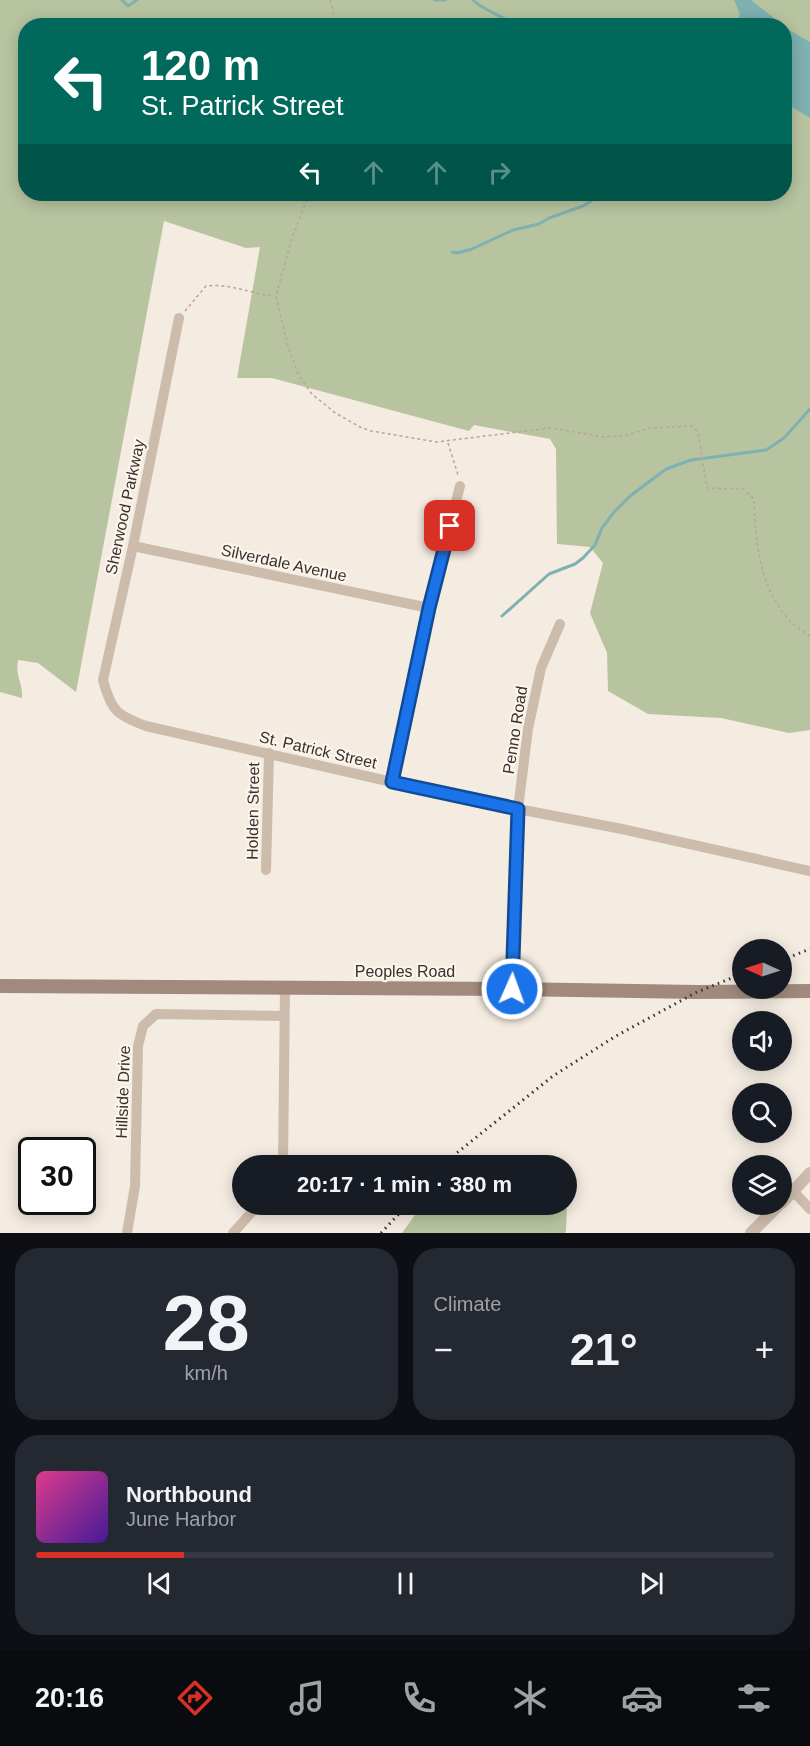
<!DOCTYPE html>
<html lang="en">
<head>
<meta charset="utf-8">
<style>
	:root { --surface:#171b24; --page:#242831; --text:#f1f3f6; --muted:#9ea1a6; --line:#363941; --accent:#d93025 }
	body { margin:0; font-family:Helvetica,sans-serif; background:var(--page); color:var(--text); height:100vh; display:flex; flex-direction:column; font-size:22px; white-space:nowrap }
	* { box-sizing:border-box; margin:0 }
	p { font-size:20px; color:var(--muted) }
	.icon { flex:none; width:33px; height:33px; fill:none; stroke:currentColor; stroke-width:2; stroke-linecap:round; stroke-linejoin:round }
	.map { position:relative; height:1233px; overflow:hidden }
	.side { display:flex; flex-direction:column; gap:15px; padding:15px; background:#0d0f14; flex:1 }
	.side>* { flex:none }
	.top-card { position:absolute; left:18px; top:18px; width:774px; height:183px; border-radius:24px; box-shadow:0 3px 15px #0003; background:#00695c; color:#fff; overflow:hidden }
	.needle { width:39px; rotate:273deg }
	.tools { position:absolute; left:732px; top:939px; display:grid; gap:12px }
	.tools a { display:grid; place-items:center; width:60px; height:60px; border-radius:50%; background:var(--surface); box-shadow:0 3px 15px #0003; font-size:30px }
	.speed { position:absolute; left:18px; top:1137px; display:flex; gap:12px; font-size:30px; font-weight:700; text-align:center }
	.speed>* { display:grid; place-content:center; width:78px; height:78px; border-radius:50%; background:var(--surface); box-shadow:0 3px 15px #0003; line-height:1 }
	.speed .limit { border:3px solid #111; border-radius:9px; background:#fff; color:#111 }
	.pin { position:absolute; display:grid; place-items:center; width:51px; height:51px; color:#fff; margin:-26px; border-radius:12px; box-shadow:0 3px 9px #0006 }
	.me { position:absolute; width:66px; margin:-33px; rotate:2deg; stroke-linejoin:round; filter:drop-shadow(0 0 4px #0008) }
	.turn { display:flex; align-items:center; gap:21px; height:126px; padding:0 24px; font-size:27px }
	.turn .icon { width:78px; height:78px; stroke-width:2.5 }
	.turn b { display:block; font-size:42px; line-height:51px }
	.lanes { display:flex; align-items:center; height:57px; padding:0 24px; background:#0003; justify-content:center; gap:30px; direction:ltr }
	.lanes .off { opacity:.35 }
	.big { font-size:45px; font-weight:800; line-height:1.1 }
	.side .widget { flex:1; display:flex; flex-direction:column; justify-content:center; gap:9px; min-width:0; padding:0 21px; border-radius:24px; background:var(--page) }
	.side .dial { align-items:center; gap:0 }
	.dial b { font-size:78px; line-height:1 }
	.song { display:flex; align-items:center; gap:18px }
	.cover { width:72px; height:72px; border-radius:9px; background:linear-gradient(135deg,hsl(330 70% 55%),hsl(260 70% 35%)) }
	.played { height:6px; border-radius:3px; background:linear-gradient(90deg,var(--accent) 20%,var(--line) 20%) }
	.keys { display:flex; justify-content:space-around; direction:ltr }
	.heat { display:flex; justify-content:space-between; align-items:center; font-size:33px; direction:ltr }
	.side .tiles { flex:1; display:grid; gap:15px; grid-template-columns:1fr 1fr }
	.widget:last-child { grid-column:span 2 }
	.trip { position:absolute; left:232px; top:1155px; width:345px; height:60px; border-radius:30px; background:var(--surface); box-shadow:0 3px 15px #0003; font-weight:800; line-height:60px; text-align:center }
	.menu { display:flex; height:96px; justify-content:space-around; align-items:center; background:#090b0e; color:var(--muted) }
	.menu .icon { width:42px; height:42px }
	.menu .current { color:var(--accent) }
	.menu b { font-size:27px; color:var(--text) }
	.map>svg:first-child { display:block }
</style>
</head>
<body>
<div class="map">
<svg width="810" height="1233" viewBox="0 0 810 1233">
	<rect width="100%" height="100%" fill="#f4ebe1"/>
	<path fill="#b8c4a0" fill-rule="evenodd" d="M0,0h810v730l-21,3 -68,-15 -73,-4 -40,-23 -1,-38 -17,-40 13,-50 -13,-16 -33,-3 -1,-95 -6,-10 -76,-14 -5,6 -197,-53h-35l23,-131 -14,1 -82,-27 -88,471 -38,-29 -20,-3c-3,19 5,21 4,38l-22,-6zM26,26h758v168h-758z
		M426,1205h141l-1,26 -1,2h-163l13,-18z"/>
	<path fill="#7fb0b2" d="M734,0h17l32,25h-48l5,-11z
		M784,27l26,15v76l-25,-15z"/>
	<g fill="none" stroke-linecap="round" stroke-linejoin="round">
		<path stroke="#7fb0b2" stroke-width="3" d="M122,0l6,6 9,-6
			M435,0h10
			M473,0c10,10 32,18 46,26
			M452,252l5,1 15,-4 41,-19 26,-6 10,-6 34,-12 19,-12
			M502,616l47,-42 26,-10 8,-6 12,-13 7,-17 13,-17 15,-15 36,-27 25,-9 75,-10 18,-12 26,-29"/>
		<path stroke="#b9a596" stroke-width="1.5" stroke-dasharray="3 3" stroke-linecap="butt" d="M330,0l7,26
			M309,194l-18,47 -15,55 12,51 11,29 13,18 22,18 26,15 11,4 65,11 115,-14 54,9 22,-2 23,-7 42,-2 6,6 9,56 36,1 11,10c1,43 6,91 37,123 5,5 13,10 19,14
			M185,311l21,-25c24,-3 45,8 69,10
			M448,443l10,32"/>
		<path stroke="#cdbbac" stroke-width="10" d="M179,318l-46,228 -30,134c8,30 13,35 43,46l246,56 126,27 104,20 188,42
			M133,546l296,62
			M392,782l37,-174 31,-122
			M266,870l3,-117
			M511,989l7,-180 10,-80 13,-61 19,-44
			M283,1166l2,-179
			M793,1191l17,18
			M127,1233l8,-47 3,-140 5,-20 13,-12 128,2
			M233,1233l26,-29"/>
		<path stroke="#cdbbac" stroke-width="12" d="M782,1203l28,-30
			M751,1233l29,-29"/>
		<path stroke="#a18a7d" stroke-width="14" d="M0,986l511,3 186,3 113,-1"/>
		<path stroke="#3b302b" stroke-width="3" stroke-dasharray="1.5 4.5" stroke-linecap="butt" d="M782,960l28,-11
			M445,1166l13,-14 95,-76 63,-40 81,-44 45,-18
			M381,1233l27,-29"/>
	</g>
	<g fill="none" stroke-linecap="round" stroke-linejoin="round">
		<defs>
			<path id="route" d="M450,526l-21,82 -37,174 126,27 -6,180"/>
		</defs>
		<use href="#route" stroke="#114b97" stroke-width="15"/>
		<use href="#route" stroke="#1a73e8" stroke-width="10"/>
	</g>
	<g text-anchor="middle" dominant-baseline="central" stroke-width="4.5" stroke-linejoin="round" paint-order="stroke">
		<g font-size="16" fill="#3b302b" stroke="#fbf5ee">
			<text transform="translate(125 507) rotate(-78)">Sherwood Parkway</text>
			<text transform="translate(284 563) rotate(12)">Silverdale Avenue</text>
			<text transform="translate(515 730) rotate(-81)">Penno Road</text>
			<text transform="translate(318 750) rotate(13)">St. Patrick Street</text>
			<text transform="translate(253 811) rotate(-89)">Holden Street</text>
			<text x="405" y="971">Peoples Road</text>
			<text transform="translate(123 1092) rotate(-88)">Hillside Drive</text>
		</g>
	</g>
</svg>
<div class="tools">
<a><svg class="needle" viewBox="-14 -14 28 28"><path d="M0-13l5 13h-10z" fill="#e53935"/><path d="M0 13l5-13h-10z" fill="#9ea1a6"/></svg></a>
<a><svg class="icon" aria-label="sound" viewBox="0 0 24 24"><path d="M4 9h4l5-4v14l-5-4H4zM17 9q2 3 0 6"/></svg></a>
<a><svg class="icon" aria-label="search" viewBox="0 0 24 24"><circle cx="10" cy="10" r="6"/><path d="M15 15l6 6"/></svg></a>
<a><svg class="icon" aria-label="layers" viewBox="0 0 24 24"><path d="M12 4l9 5-9 5-9-5zM3 14l9 5 9-5"/></svg></a>
</div>
<div class="speed"><div class="limit">30</div></div>
<div class="pin" style="left:450px;top:526px;background:#d93025"><svg class="icon" aria-label="arrive" viewBox="0 0 24 24"><path d="M6 21V4h12l-3 4 3 4H6"/></svg></div>
<svg class="me" style="left:512px;top:989px" viewBox="-20 -20 40 40"><circle r="17" fill="#1a73e8" stroke="#fff" stroke-width="3"/><path d="M0-11L8 9 0 5-8 9z" fill="#fff"/></svg>
<div class="trip">20:17 · 1 min · 380 m</div>
<div class="top-card">
<div class="turn"><svg class="icon" aria-label="left" viewBox="0 0 24 24"><path d="M17 20v-9H6M10 6l-5 5 5 5"/></svg><div><b>120 m</b>St. Patrick Street</div></div>
<div class="lanes"><svg class="icon" aria-label="left" viewBox="0 0 24 24"><path d="M17 20v-9H6M10 6l-5 5 5 5"/></svg><svg class="icon off" aria-label="ahead" viewBox="0 0 24 24"><path d="M12 20V5M6 11l6-6 6 6"/></svg><svg class="icon off" aria-label="ahead" viewBox="0 0 24 24"><path d="M12 20V5M6 11l6-6 6 6"/></svg><svg class="icon off" aria-label="right" viewBox="0 0 24 24"><path d="M7 20v-9h11M14 6l5 5-5 5"/></svg></div>
</div>
</div>
<section class="side">
<div class="tiles">
<div class="widget dial"><b>28</b><p>km/h</p></div>
<div class="widget"><p>Climate</p>
<div class="heat"><a>−</a><b class="big">21°</b><a>+</a></div>
</div>
<div class="widget">
<div class="song"><i class="cover"></i><div><b>Northbound</b><p>June Harbor</p></div></div>
<div class="played"></div>
<div class="keys"><svg class="icon" aria-label="previous" viewBox="0 0 24 24"><path d="M18 5L8 12l10 7zM5 5v14"/></svg><svg class="icon" aria-label="pause" viewBox="0 0 24 24"><path d="M8 5v14M16 5v14"/></svg><svg class="icon" aria-label="next" viewBox="0 0 24 24"><path d="M6 5l10 7-10 7zM19 5v14"/></svg></div>
</div>
</div>
</section>
<nav class="menu">
<b>20:16</b>
<svg class="icon current" aria-label="directions" viewBox="0 0 24 24"><path d="M12 3l9 9-9 9-9-9zM9 14v-3h6M13 9l2 2-2 2"/></svg>
<svg class="icon" aria-label="music" viewBox="0 0 24 24"><path d="M9 18V5l10-2v13"/><circle cx="6" cy="18" r="3"/><circle cx="16" cy="16" r="3"/></svg>
<svg class="icon" aria-label="phone" viewBox="0 0 24 24"><path d="M5 4h4l2 5-3 2q2 4 5 5l2-3 5 2v4C11 20 4 13 5 4z"/></svg>
<svg class="icon" aria-label="climate" viewBox="0 0 24 24"><path d="M12 3v18M4 7l16 10M4 17L20 7"/></svg>
<svg class="icon" aria-label="car" viewBox="0 0 24 24"><path d="M5 17H2v-5l4-1 3-4h7l3 4 3 1v5h-3M9 17h6M6 11h13"/><circle cx="7" cy="17" r="2"/><circle cx="17" cy="17" r="2"/></svg>
<svg class="icon" aria-label="filters" viewBox="0 0 24 24"><path d="M4 7h16M4 17h16"/><circle cx="9" cy="7" r="2"/><circle cx="15" cy="17" r="2"/></svg>
</nav>
</body>
</html>
